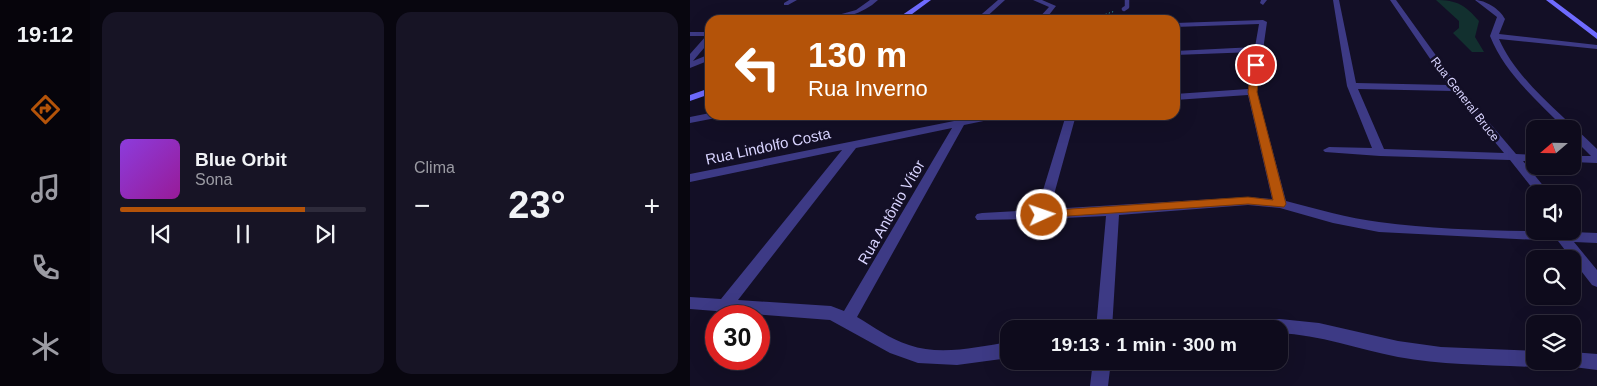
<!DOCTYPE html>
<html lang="pt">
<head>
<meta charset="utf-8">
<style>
	:root { --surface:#0e0b1c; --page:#171425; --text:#f1f3f6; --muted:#9b9ba3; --line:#2e2b3b; --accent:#b45309 }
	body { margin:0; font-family:Helvetica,sans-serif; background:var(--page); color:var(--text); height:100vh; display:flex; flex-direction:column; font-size:19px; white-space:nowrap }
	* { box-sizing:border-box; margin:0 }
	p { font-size:16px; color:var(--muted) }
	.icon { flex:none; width:28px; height:28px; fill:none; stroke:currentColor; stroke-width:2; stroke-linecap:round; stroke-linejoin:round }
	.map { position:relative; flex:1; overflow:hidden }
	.details { display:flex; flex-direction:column; gap:12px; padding:12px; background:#08060f; width:600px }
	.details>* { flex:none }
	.guide { position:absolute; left:15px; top:15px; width:475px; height:105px; border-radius:15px; box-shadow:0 5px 20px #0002,0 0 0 1px var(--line); background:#b45309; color:#fff; overflow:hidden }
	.needle { width:32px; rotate:250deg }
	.fabs { position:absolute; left:836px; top:120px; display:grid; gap:10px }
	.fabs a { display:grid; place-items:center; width:55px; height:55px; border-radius:10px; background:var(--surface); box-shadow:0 5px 20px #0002,0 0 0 1px var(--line); font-size:25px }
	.speed { position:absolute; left:15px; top:305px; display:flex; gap:10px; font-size:25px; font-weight:700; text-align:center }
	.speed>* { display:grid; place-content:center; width:65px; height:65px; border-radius:50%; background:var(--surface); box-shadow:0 5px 20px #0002,0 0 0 1px var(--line); line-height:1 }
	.speed .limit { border:8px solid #d22; background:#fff; color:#111 }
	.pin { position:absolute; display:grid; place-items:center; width:42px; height:42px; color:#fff; margin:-21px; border:2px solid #fff; border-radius:50%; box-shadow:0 1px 5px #0007 }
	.me { position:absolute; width:55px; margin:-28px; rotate:87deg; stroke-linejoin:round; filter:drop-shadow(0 0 4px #0008) }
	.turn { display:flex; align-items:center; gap:18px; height:105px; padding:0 20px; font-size:22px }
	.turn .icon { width:65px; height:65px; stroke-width:2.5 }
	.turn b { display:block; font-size:35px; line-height:42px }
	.big { font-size:38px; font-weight:600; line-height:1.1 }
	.details .widget { flex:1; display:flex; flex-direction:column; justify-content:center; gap:8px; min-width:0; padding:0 18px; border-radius:15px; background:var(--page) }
	.song { display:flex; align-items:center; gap:15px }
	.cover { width:60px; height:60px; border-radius:8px; background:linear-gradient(135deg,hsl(270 70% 55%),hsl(300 70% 35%)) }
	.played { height:5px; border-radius:2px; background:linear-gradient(90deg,var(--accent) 75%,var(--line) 75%) }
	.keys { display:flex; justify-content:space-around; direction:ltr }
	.heat { display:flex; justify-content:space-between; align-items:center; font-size:28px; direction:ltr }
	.details .tiles { flex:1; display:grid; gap:12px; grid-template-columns:repeat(2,1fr) }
	.trip { position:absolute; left:310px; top:320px; width:288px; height:50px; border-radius:15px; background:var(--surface); box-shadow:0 5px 20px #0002,0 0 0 1px var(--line); font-weight:600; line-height:50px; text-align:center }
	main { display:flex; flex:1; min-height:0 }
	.tab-bar { display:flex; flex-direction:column; width:90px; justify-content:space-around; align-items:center; background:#06040b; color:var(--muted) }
	.tab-bar .icon { width:35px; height:35px }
	.tab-bar .on { color:var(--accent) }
	.tab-bar b { font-size:22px; color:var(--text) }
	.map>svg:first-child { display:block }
</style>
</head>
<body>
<main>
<nav class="tab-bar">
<b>19:12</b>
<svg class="icon on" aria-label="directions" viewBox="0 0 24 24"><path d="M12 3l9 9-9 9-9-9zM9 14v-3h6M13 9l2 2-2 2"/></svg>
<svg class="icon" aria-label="music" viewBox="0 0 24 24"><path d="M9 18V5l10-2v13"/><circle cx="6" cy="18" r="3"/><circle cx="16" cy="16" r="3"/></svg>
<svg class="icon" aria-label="phone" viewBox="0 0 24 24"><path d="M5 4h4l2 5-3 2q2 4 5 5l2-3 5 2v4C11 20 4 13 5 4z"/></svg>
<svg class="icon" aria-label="climate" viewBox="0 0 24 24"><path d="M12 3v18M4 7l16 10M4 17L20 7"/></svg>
</nav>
<section class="details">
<div class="tiles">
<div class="widget">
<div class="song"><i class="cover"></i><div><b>Blue Orbit</b><p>Sona</p></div></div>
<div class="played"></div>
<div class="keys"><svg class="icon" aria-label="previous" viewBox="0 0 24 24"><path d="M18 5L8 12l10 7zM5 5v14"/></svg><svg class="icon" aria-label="pause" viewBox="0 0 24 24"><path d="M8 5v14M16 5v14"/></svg><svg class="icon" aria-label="next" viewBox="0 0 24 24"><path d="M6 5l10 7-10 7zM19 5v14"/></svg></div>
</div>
<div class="widget"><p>Clima</p>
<div class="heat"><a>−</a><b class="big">23°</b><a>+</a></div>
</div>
</div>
</section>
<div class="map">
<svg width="907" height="386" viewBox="0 0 907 386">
	<rect width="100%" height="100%" fill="#130f26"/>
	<path fill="#12302f" d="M746,0c21,0 29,5 43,21l-4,16 9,15h-12l-19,-19 6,-5v-7z"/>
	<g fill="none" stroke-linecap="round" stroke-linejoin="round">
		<path stroke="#2fb8b0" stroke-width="1" stroke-dasharray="1 2.5" stroke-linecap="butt" d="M399,20l26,-9"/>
		<path stroke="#3d3a85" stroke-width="4.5" d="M434,9l3,-2v-7"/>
		<path fill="#3d3a85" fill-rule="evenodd" d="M99,0h8l-9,5h-4v-2z
			M180,0h8c-15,14 -37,20 -58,20l36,-10z
			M308,0h7l-22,20h-8z
			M343,0h9l14,6 -11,14h-8l12,-13z
			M571,0h6l-4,5 -3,-2z
			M643,0h6l17,83 92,2 -58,-85h6l62,86 58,68 19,1v6h-12l27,33h-13l-27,-34 -130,-4 -55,-4 -2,-2 6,-3 43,1 -25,-62zM668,89l94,2 52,62 -120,-4z
			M785,0c10,0 25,9 30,19l-6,15 98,11v4l-98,-10c18,42 66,78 98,110v14l-25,-1v-6h19l-19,-19v-8h-7c-28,-29 -60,-55 -75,-93l7,-19z
			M36,14l66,4 4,2 -67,-2h-3z
			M573,20l4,2 -10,70 29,109c30,8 62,17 93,21 72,10 146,8 218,11v10l-23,-1 23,28v17l-5,-2 -34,-44 -179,-9 -46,-9 -53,-15 -32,-3 -129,10 -7,114h-16l10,-113 -64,3 -65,1 -2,-3 2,-3 5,-1 55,-3 29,-95h10l-26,94 198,-12 24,2 -24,-104 -73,5v-6l73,-5 6,-37 -79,3v-4l80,-4 4,-23 -84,3v-4z
			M0,32h20v9l-17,20 17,-7v6l-20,8v-6l3,-1 -3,1v-8l16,-18h-16z
			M20,113v2h12l-1,2 -31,6v-6z
			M294,115h20l-1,2 -39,8 -107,192c17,10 33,22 52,28 31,11 68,2 100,-3v16l-52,7 -39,-2 -28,-10 -60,-33 -140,-11v-12l31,2 121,-149 -152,32v-8zM262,128l-108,183 -13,-5 -93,-6 118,-152z
			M590,319l39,4 79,18 43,6 94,4v10h8l-2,4 -6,2c-46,-2 -92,-2 -137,-10 -40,-8 -78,-22 -119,-24v-4h-73l2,-5 6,-2z
			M882,352l25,2v16l-31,-4 -2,-5h8z
			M403,361h18l-3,25h-18z"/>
		<path fill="#6f6bff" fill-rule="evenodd" d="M234,0h7l-27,20h-9z
			M856,0h7l44,33v6z
			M20,88v6l-20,7v-6z"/>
	</g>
	<path fill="#b45309" stroke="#753606" d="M566,62l4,3 -3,27 29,112 -2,3 -36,-3 -210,14 -2,-3 6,-4 206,-14 25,3 -25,-108 4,-27z"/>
	<g text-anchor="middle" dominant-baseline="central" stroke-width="5" stroke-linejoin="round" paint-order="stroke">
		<g font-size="12" fill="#d9d4ff" stroke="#130f26">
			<text transform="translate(775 99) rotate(52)">Rua General Bruce</text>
		</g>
		<g font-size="15" fill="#d9d4ff" stroke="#130f26">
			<text transform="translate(78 146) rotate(-12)">Rua Lindolfo Costa</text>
			<text transform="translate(201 212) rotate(-60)">Rua Antônio Vítor</text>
		</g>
	</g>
</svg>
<div class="fabs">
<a><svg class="needle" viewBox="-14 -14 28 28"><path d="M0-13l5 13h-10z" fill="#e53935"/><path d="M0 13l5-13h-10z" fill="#9b9ba3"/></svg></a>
<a><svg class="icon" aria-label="sound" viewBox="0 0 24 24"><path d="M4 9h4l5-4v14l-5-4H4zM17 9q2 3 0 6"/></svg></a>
<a><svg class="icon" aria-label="search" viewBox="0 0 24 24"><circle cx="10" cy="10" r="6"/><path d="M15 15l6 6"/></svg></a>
<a><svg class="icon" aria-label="layers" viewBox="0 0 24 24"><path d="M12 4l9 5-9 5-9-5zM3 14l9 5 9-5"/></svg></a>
</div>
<div class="speed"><div class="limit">30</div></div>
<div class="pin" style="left:566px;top:65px;background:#d93025"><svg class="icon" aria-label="arrive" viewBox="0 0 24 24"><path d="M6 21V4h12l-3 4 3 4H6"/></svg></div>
<svg class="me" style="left:352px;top:215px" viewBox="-20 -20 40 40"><circle r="17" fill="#b45309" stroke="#fff" stroke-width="3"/><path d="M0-11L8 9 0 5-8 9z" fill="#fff"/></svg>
<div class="trip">19:13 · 1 min · 300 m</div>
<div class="guide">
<div class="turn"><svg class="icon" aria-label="left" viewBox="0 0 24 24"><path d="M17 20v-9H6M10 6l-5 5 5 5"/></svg><div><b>130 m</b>Rua Inverno</div></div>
</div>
</div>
</main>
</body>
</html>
